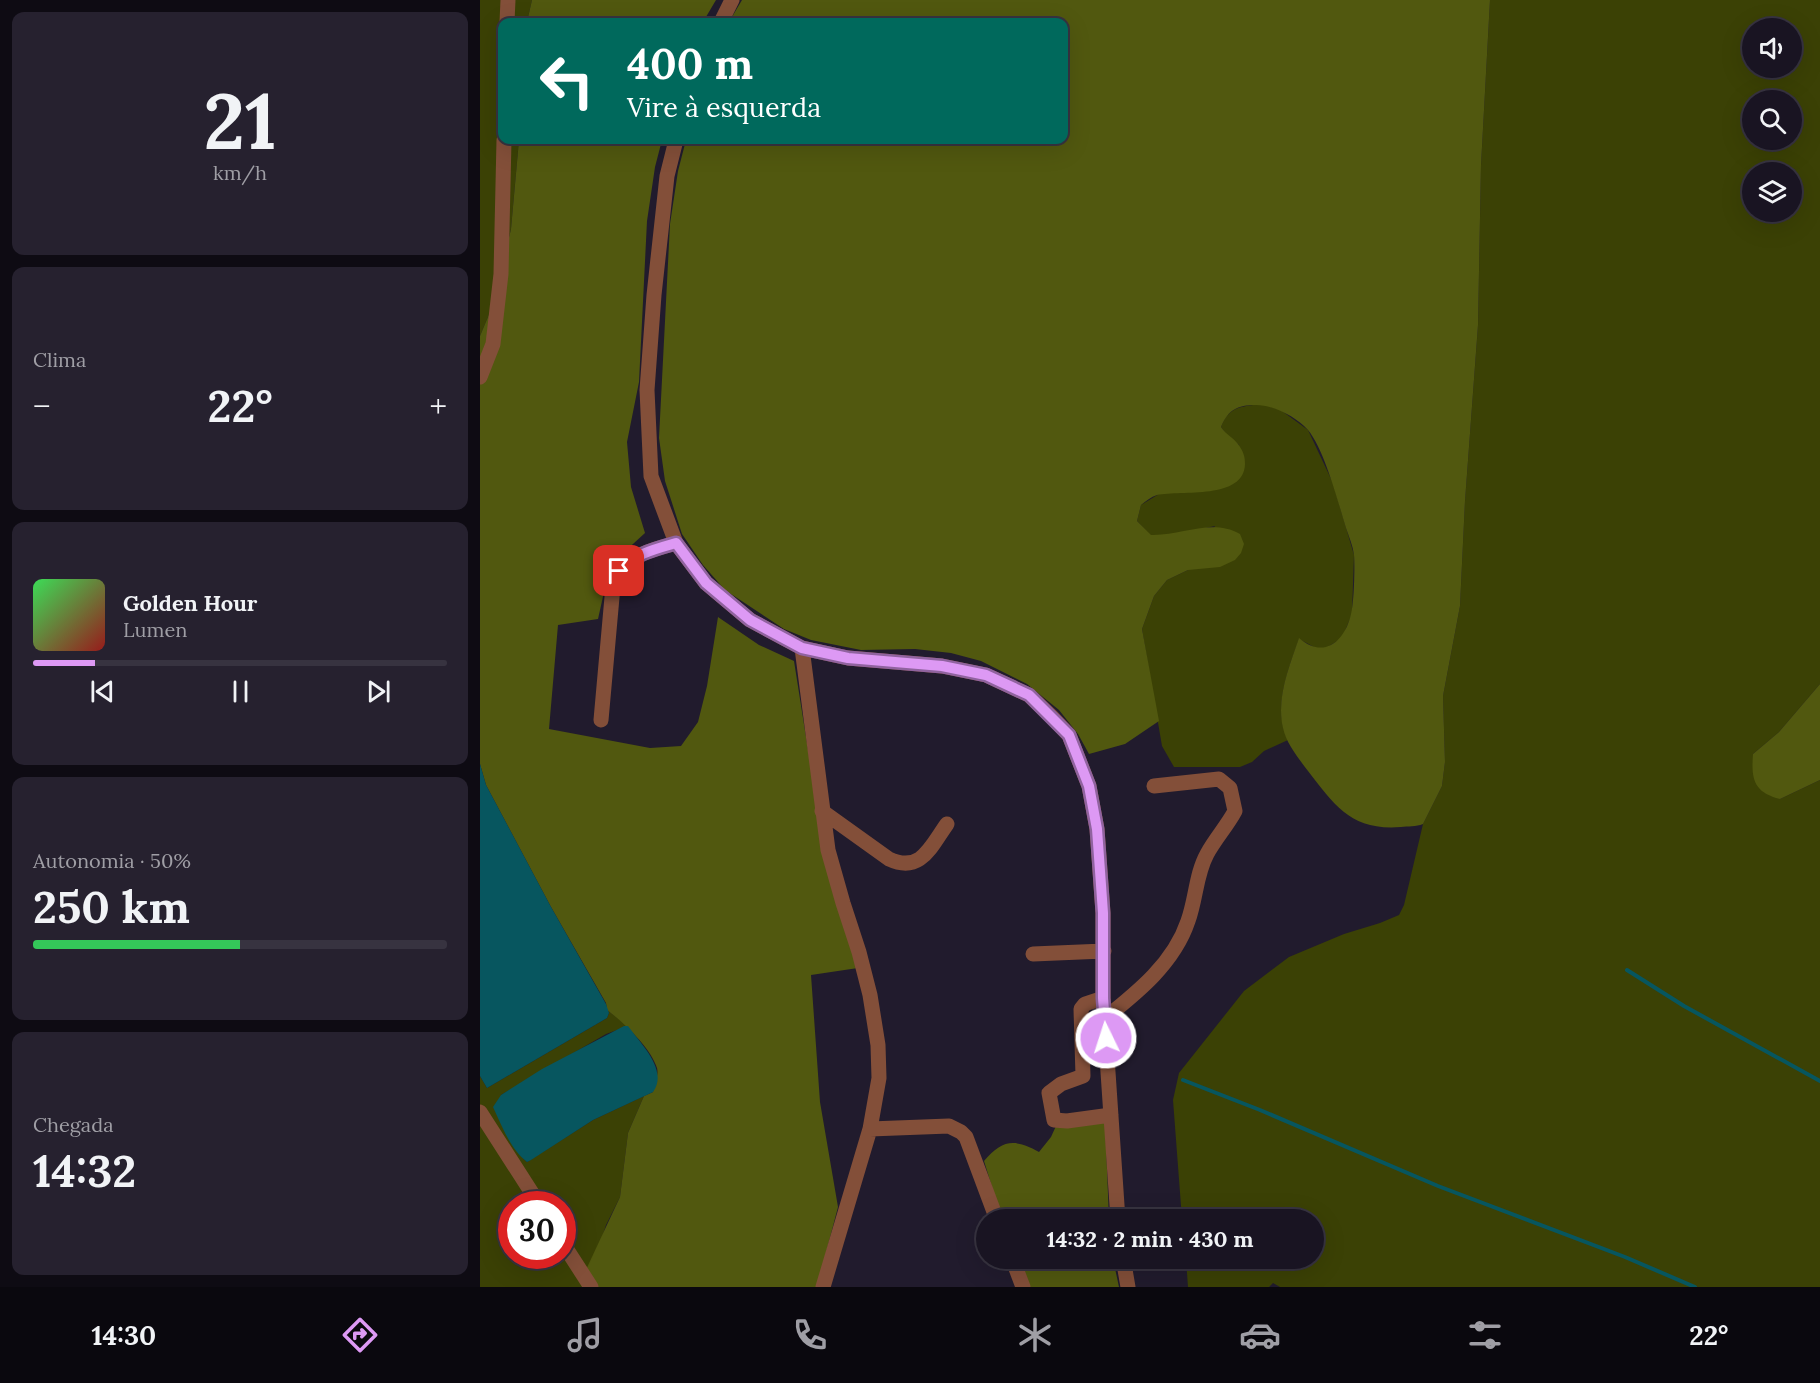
<!DOCTYPE html>
<html lang="pt">
<head>
<meta charset="utf-8">
<style>
	:root { --surface:#191422; --page:#26212f; --text:#f1f3f6; --muted:#9f9ea5; --line:#373340; --accent:#dd99f4 }
	body { margin:0; font-family:Lora,serif; background:var(--page); color:var(--text); height:100vh; display:flex; flex-direction:column; font-size:22px; white-space:nowrap }
	* { box-sizing:border-box; margin:0 }
	p { font-size:20px; color:var(--muted) }
	.icon { flex:none; width:33px; height:33px; fill:none; stroke:currentColor; stroke-width:2; stroke-linecap:round; stroke-linejoin:round }
	.map { position:relative; flex:1; overflow:hidden }
	.sheet { display:flex; flex-direction:column; gap:12px; padding:12px; background:#0e0b13; width:480px }
	.sheet>* { flex:none }
	.hud { position:absolute; left:18px; top:18px; width:570px; height:126px; border-radius:12px; box-shadow:0 6px 24px #0002,0 0 0 2px var(--line); background:#00695c; color:#fff; overflow:hidden }
	.fabs { position:absolute; left:1262px; top:18px; display:grid; gap:12px }
	.fabs a { display:grid; place-items:center; width:60px; height:60px; border-radius:50%; background:var(--surface); box-shadow:0 6px 24px #0002,0 0 0 2px var(--line); font-size:30px }
	.speed { position:absolute; left:18px; top:1191px; display:flex; gap:12px; font-size:30px; font-weight:700; text-align:center }
	.speed>* { display:grid; place-content:center; width:78px; height:78px; border-radius:50%; background:var(--surface); box-shadow:0 6px 24px #0002,0 0 0 2px var(--line); line-height:1 }
	.speed .limit { border:9px solid #d22; background:#fff; color:#111 }
	.pin { position:absolute; display:grid; place-items:center; width:51px; height:51px; color:#fff; margin:-26px; border-radius:12px; box-shadow:0 3px 9px #0006 }
	.me { position:absolute; width:66px; margin:-33px; rotate:356deg; stroke-linejoin:round; filter:drop-shadow(0 0 4px #0008) }
	.turn { display:flex; align-items:center; gap:21px; height:126px; padding:0 30px; font-size:27px }
	.turn .icon { width:78px; height:78px; stroke-width:2.5 }
	.turn b { display:block; font-size:42px; line-height:51px }
	.big { font-size:45px; font-weight:800; line-height:1.1 }
	.sheet .card { flex:1; display:flex; flex-direction:column; justify-content:center; gap:9px; min-width:0; padding:0 21px; border-radius:12px; background:var(--page) }
	.sheet .dial { align-items:center; gap:0 }
	.dial b { font-size:78px; line-height:1 }
	.song { display:flex; align-items:center; gap:18px }
	.cover { width:72px; height:72px; border-radius:9px; background:linear-gradient(135deg,hsl(130 70% 55%),hsl(0 70% 35%)) }
	.played { height:6px; border-radius:3px; background:linear-gradient(90deg,var(--accent) 15%,var(--line) 15%) }
	.keys { display:flex; justify-content:space-around; direction:ltr }
	.heat { display:flex; justify-content:space-between; align-items:center; font-size:33px; direction:ltr }
	.charge { height:9px; border-radius:4px; background:linear-gradient(90deg,#34c759 50%,var(--line) 0) }
	.trip { position:absolute; left:496px; top:1209px; width:348px; height:60px; border-radius:30px; background:var(--surface); box-shadow:0 6px 24px #0002,0 0 0 2px var(--line); font-weight:800; line-height:60px; text-align:center }
	.menu { display:flex; height:96px; justify-content:space-around; align-items:center; background:#0a080e; color:var(--muted) }
	.menu .icon { width:42px; height:42px }
	.menu .active { color:var(--accent) }
	.menu b { font-size:27px; color:var(--text) }
	main { display:flex; flex:1; min-height:0 }
	.map>svg:first-child { display:block }
</style>
</head>
<body>
<main>
<section class="sheet">
<div class="card dial"><b>21</b><p>km/h</p></div>
<div class="card"><p>Clima</p>
<div class="heat"><a>−</a><b class="big">22°</b><a>+</a></div>
</div>
<div class="card">
<div class="song"><i class="cover"></i><div><b>Golden Hour</b><p>Lumen</p></div></div>
<div class="played"></div>
<div class="keys"><svg class="icon" aria-label="previous" viewBox="0 0 24 24"><path d="M18 5L8 12l10 7zM5 5v14"/></svg><svg class="icon" aria-label="pause" viewBox="0 0 24 24"><path d="M8 5v14M16 5v14"/></svg><svg class="icon" aria-label="next" viewBox="0 0 24 24"><path d="M6 5l10 7-10 7zM19 5v14"/></svg></div>
</div>
<div class="card"><p>Autonomia · 50%</p><b class="big">250 km</b><div class="charge"></div></div>
<div class="card"><p>Chegada</p><b class="big">14:32</b></div>
</section>
<div class="map">
<svg width="1340" height="1287" viewBox="0 0 1340 1287">
	<rect width="100%" height="100%" fill="#211b2d"/>
	<path fill="#3b4105" fill-rule="evenodd" d="M0,0h52l-5,22h-25v118h17l-8,89 -18,76 -13,31z
		M1010,0h330v684l-41,48 -26,22 27,45 40,-19v507h-540l-7,-4 -4,4h-81l-2,-28 128,-1v-38l-132,-1 -9,-119 6,-27 65,-82 45,-34 55,-23 36,-11 19,-8 5,-10 19,-81 19,-38 3,-24 -2,-66 17,-90 5,-105 13,-176 3,-160zM1272,28h39v40h-39zM1272,100h39v40h-39zM1272,172h39v40h-39z
		M773,405h15l14,6 26,19 25,53 21,72 -2,59 -10,24 -16,10h-10l-17,-9c-11,31 -27,69 -11,101l-24,11 -12,11 -12,5h-66l-12,-21 -20,-117 12,-33 13,-16 21,-10 27,-44 -48,10h-16l-14,-15 4,-16 98,-60 -13,-11 -5,-7c6,-16 15,-20 32,-22z
		M127,1010l21,16 -22,8 -105,61c6,22 7,52 26,67l66,-42 51,-24 -16,37 -8,64 -14,28 -20,62h-106v-211l7,12 120,-70 2,-5zM32,1204h50v52h-50z"/>
	<path fill="#51580f" d="M52,0h184l-13,22h-176z
		M262,0h748l-9,165 -3,160 -13,176 -5,105 -17,90 2,66 -3,24 -19,38c-7,3 -15,2 -22,3 -49,4 -66,-21 -93,-56 -9,-12 -22,-28 -25,-43 -7,-30 6,-61 16,-90 25,22 46,3 52,-24 3,-10 4,-48 3,-59 -1,-9 -5,-18 -8,-27 -8,-26 -21,-77 -38,-98 -12,-13 -34,-25 -52,-25 -19,0 -28,5 -35,22 5,8 15,12 19,20 4,6 5,11 5,17 -1,36 -63,26 -88,31 -6,2 -11,6 -16,10l-4,16 14,14c31,1 60,-17 89,-1l4,10 -3,9 -6,7 -15,7 -32,3 -21,10 -13,16 -12,33 17,92 -34,23 -36,10 -11,-20 -19,-24 -32,-26 -46,-23 -30,-8 -36,-4 -54,1 -50,-10 -27,-11 -59,-39 -22,-25 -21,-31 -17,-53 -6,-43 11,-214 8,-53 8,-31h378v-118h-335z
		M39,140h143l-7,27 -8,54 -8,161 -12,60 4,45 14,46 -35,32 -12,54 -40,6 -9,104 101,19 31,-2 17,-24 9,-36 11,-69 41,28 35,16 33,209 31,98 -47,7 9,127 18,105 -21,80h-231l-2,-13 36,-77 8,-64 16,-37 9,-4c1,-7 6,-17 4,-24 -6,-20 -34,-46 -50,-58l-1,-7 -55,-96 -65,-122 -6,-21v-428l13,-31 18,-76z
		M1340,684v96l-40,19c-26,-7 -29,-19 -27,-45l26,-22z
		M625,1120l4,99h-107l-18,-58c18,-21 30,-23 55,-9l12,-15 5,-11z
		M534,1259h99l6,28h-96z"/>
	<path fill="#07565f" d="M0,764l6,21 65,122 55,97 3,9 -2,5 -120,70 -7,-12z
		M144,1026h4c12,17 41,44 25,66l-60,28 -62,40 -4,2c-17,-13 -25,-36 -34,-55l8,-12 41,-26z"/>
	<g fill="none" stroke-linecap="round" stroke-linejoin="round">
		<path stroke="#07565f" stroke-width="4" d="M1147,970l57,36 136,75
			M703,1080l77,30 178,76 187,71 70,30"/>
		<path stroke="#834f39" stroke-width="15" d="M27,22l1,-22
			M241,22l11,-22
			M196,140l-9,36 -13,119 -7,95 4,86 25,67 30,40 44,37 52,28 46,10 94,8 44,9 43,20 23,22 17,18 20,51 8,43 6,84v85l15,222
			M0,377l13,-33 8,-70 3,-134
			M322,648l26,202 15,53 16,49 11,43 8,50 1,33 -9,51 -47,158
			M121,720l12,-134c13,-32 33,-34 63,-43
			M342,811l67,48c32,15 42,-13 58,-35
			M553,954l71,-3
			M623,998l-18,6 -4,5 2,67 -22,8 -12,9 5,27 13,1 44,-6
			M624,1019c34,-27 70,-56 84,-98 8,-22 8,-47 19,-67 8,-15 20,-28 28,-43l-5,-23 -11,-9 -65,7
			M0,1112l59,92
			M390,1129l79,-3 12,6 5,5 31,83
			M82,1242l29,45
			M532,1258l11,29
			M643,1258l5,29"/>
	</g>
	<g fill="none" stroke-linecap="round" stroke-linejoin="round">
		<defs>
			<path id="route" d="M139,571c15,-17 36,-22 57,-28l30,40 44,37 52,28 46,10 94,8 44,9 43,20 40,40 20,51 8,43 6,84v85l3,40"/>
		</defs>
		<use href="#route" stroke="#90639f" stroke-width="15"/>
		<use href="#route" stroke="#dd99f4" stroke-width="10"/>
	</g>
</svg>
<div class="fabs">
<a><svg class="icon" aria-label="sound" viewBox="0 0 24 24"><path d="M4 9h4l5-4v14l-5-4H4zM17 9q2 3 0 6"/></svg></a>
<a><svg class="icon" aria-label="search" viewBox="0 0 24 24"><circle cx="10" cy="10" r="6"/><path d="M15 15l6 6"/></svg></a>
<a><svg class="icon" aria-label="layers" viewBox="0 0 24 24"><path d="M12 4l9 5-9 5-9-5zM3 14l9 5 9-5"/></svg></a>
</div>
<div class="speed"><div class="limit">30</div></div>
<div class="pin" style="left:139px;top:571px;background:#d93025"><svg class="icon" aria-label="arrive" viewBox="0 0 24 24"><path d="M6 21V4h12l-3 4 3 4H6"/></svg></div>
<svg class="me" style="left:626px;top:1038px" viewBox="-20 -20 40 40"><circle r="17" fill="#dd99f4" stroke="#fff" stroke-width="3"/><path d="M0-11L8 9 0 5-8 9z" fill="#fff"/></svg>
<div class="trip">14:32 · 2 min · 430 m</div>
<div class="hud">
<div class="turn"><svg class="icon" aria-label="left" viewBox="0 0 24 24"><path d="M17 20v-9H6M10 6l-5 5 5 5"/></svg><div><b>400 m</b>Vire à esquerda</div></div>
</div>
</div>
</main>
<nav class="menu">
<b>14:30</b>
<svg class="icon active" aria-label="directions" viewBox="0 0 24 24"><path d="M12 3l9 9-9 9-9-9zM9 14v-3h6M13 9l2 2-2 2"/></svg>
<svg class="icon" aria-label="music" viewBox="0 0 24 24"><path d="M9 18V5l10-2v13"/><circle cx="6" cy="18" r="3"/><circle cx="16" cy="16" r="3"/></svg>
<svg class="icon" aria-label="phone" viewBox="0 0 24 24"><path d="M5 4h4l2 5-3 2q2 4 5 5l2-3 5 2v4C11 20 4 13 5 4z"/></svg>
<svg class="icon" aria-label="climate" viewBox="0 0 24 24"><path d="M12 3v18M4 7l16 10M4 17L20 7"/></svg>
<svg class="icon" aria-label="car" viewBox="0 0 24 24"><path d="M5 17H2v-5l4-1 3-4h7l3 4 3 1v5h-3M9 17h6M6 11h13"/><circle cx="7" cy="17" r="2"/><circle cx="17" cy="17" r="2"/></svg>
<svg class="icon" aria-label="filters" viewBox="0 0 24 24"><path d="M4 7h16M4 17h16"/><circle cx="9" cy="7" r="2"/><circle cx="15" cy="17" r="2"/></svg>
<b>22°</b>
</nav>
</body>
</html>
